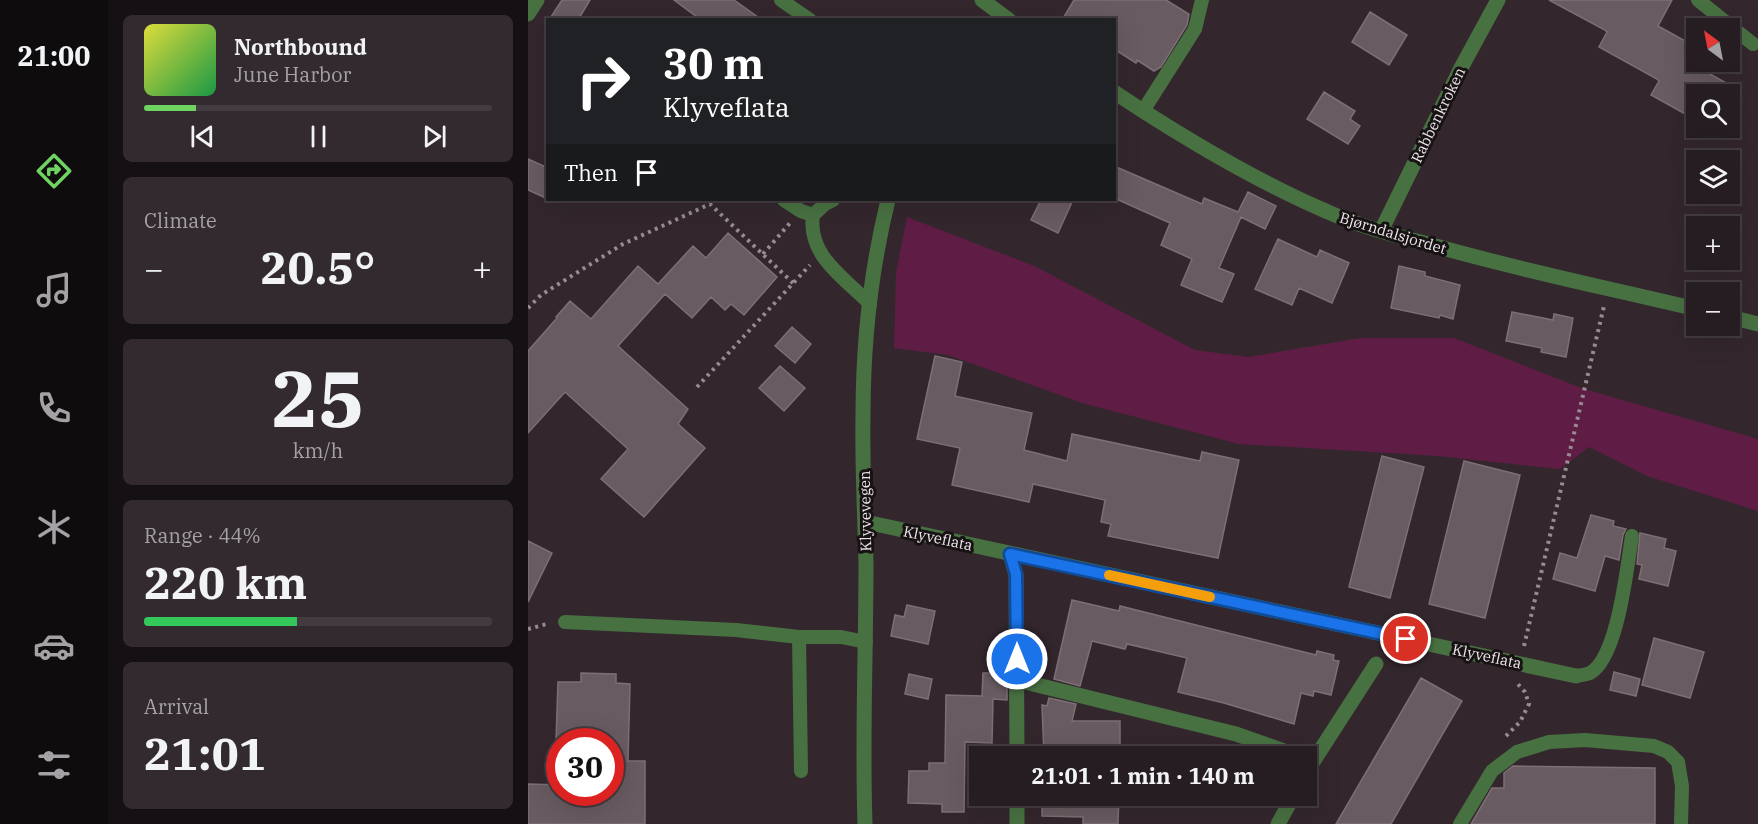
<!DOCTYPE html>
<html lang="en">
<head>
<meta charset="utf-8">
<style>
	:root { --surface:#261d22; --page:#322a2f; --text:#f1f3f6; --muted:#a4a2a5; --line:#423b40; --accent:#6ed360 }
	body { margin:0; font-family:"IBM Plex Serif",serif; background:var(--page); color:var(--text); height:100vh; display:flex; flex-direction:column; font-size:22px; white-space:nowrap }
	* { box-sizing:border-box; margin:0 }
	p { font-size:20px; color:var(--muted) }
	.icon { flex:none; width:33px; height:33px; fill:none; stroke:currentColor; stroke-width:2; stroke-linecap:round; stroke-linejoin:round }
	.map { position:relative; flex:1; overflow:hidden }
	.panel { display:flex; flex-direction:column; gap:15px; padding:15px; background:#151013; width:420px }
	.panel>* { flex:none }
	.banner { position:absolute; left:18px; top:18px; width:570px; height:183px; border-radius:0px; box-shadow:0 6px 24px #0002,0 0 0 2px var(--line); background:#202124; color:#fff; overflow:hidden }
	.needle { width:39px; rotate:328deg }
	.fabs { position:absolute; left:1158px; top:18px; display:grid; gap:12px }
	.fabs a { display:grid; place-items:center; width:54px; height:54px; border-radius:0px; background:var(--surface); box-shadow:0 6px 24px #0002,0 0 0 2px var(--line); font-size:30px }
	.speed { position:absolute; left:18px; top:728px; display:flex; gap:12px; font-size:30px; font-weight:700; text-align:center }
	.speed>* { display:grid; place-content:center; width:78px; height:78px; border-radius:50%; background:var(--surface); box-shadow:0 6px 24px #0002,0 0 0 2px var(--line); line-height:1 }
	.speed .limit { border:9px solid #d22; background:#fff; color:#111 }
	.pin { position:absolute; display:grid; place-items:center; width:51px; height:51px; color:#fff; margin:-26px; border:3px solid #fff; border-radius:50%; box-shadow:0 2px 6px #0007 }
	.me { position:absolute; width:66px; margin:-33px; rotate:0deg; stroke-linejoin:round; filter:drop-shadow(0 0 4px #0008) }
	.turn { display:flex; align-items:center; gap:21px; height:126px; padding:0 18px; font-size:27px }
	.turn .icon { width:78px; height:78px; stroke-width:2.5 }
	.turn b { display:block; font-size:42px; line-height:51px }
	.then { display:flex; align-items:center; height:57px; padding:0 18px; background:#0003; gap:12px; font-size:22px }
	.big { font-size:45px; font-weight:700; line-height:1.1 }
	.panel .card { flex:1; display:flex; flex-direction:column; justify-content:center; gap:9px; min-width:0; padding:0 21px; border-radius:9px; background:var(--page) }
	.panel .dial { align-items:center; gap:0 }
	.dial b { font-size:78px; line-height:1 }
	.song { display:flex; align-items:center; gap:18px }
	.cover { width:72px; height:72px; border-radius:9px; background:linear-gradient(135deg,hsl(60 70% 55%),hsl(140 70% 35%)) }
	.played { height:6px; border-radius:3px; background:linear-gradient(90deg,var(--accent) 15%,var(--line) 15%) }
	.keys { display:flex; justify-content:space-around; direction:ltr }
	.heat { display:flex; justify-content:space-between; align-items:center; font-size:33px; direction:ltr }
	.charge { height:9px; border-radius:4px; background:linear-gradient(90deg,#34c759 44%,var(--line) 0) }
	.trip { position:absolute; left:441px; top:746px; width:348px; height:60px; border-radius:0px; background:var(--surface); box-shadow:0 6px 24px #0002,0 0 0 2px var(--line); font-weight:700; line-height:60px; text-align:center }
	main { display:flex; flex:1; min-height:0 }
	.tab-bar { display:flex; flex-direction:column; width:108px; justify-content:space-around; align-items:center; background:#0f0c0e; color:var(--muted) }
	.tab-bar .icon { width:42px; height:42px }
	.tab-bar .active { color:var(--accent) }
	.tab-bar b { font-size:27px; color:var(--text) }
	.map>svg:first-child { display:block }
</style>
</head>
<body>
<main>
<nav class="tab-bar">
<b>21:00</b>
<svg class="icon active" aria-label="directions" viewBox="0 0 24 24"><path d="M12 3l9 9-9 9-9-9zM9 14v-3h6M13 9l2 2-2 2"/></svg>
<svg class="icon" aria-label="music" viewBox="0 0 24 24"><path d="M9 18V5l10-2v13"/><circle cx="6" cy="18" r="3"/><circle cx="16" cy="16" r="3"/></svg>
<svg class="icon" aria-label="phone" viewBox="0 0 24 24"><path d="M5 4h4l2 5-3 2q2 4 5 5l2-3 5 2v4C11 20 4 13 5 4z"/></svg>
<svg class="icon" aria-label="climate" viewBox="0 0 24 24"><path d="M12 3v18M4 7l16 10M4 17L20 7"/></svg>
<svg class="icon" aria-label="car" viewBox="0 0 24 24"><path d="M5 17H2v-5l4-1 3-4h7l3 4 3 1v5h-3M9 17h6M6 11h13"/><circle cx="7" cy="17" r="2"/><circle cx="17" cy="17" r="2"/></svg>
<svg class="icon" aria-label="filters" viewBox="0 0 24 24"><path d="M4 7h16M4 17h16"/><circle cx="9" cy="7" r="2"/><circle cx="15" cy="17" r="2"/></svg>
</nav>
<section class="panel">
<div class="card">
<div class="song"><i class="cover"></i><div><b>Northbound</b><p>June Harbor</p></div></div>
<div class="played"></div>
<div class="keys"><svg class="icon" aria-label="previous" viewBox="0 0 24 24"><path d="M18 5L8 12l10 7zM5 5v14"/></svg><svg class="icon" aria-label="pause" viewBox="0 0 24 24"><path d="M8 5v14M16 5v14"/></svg><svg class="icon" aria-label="next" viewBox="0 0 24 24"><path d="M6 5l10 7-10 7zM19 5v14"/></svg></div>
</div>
<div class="card"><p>Climate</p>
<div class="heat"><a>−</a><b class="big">20.5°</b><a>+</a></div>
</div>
<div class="card dial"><b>25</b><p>km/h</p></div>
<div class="card"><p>Range · 44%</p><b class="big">220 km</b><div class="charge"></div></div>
<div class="card"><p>Arrival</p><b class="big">21:01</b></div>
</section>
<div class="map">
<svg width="1230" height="824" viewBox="0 0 1230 824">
	<rect width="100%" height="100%" fill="#33272d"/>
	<path fill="#5f1d45" d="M379,217l127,49 161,84 53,7 113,-19h93l130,51 174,50v72l-111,-35 -58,-29 -29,22 -122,-13 -199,-12 -157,-41 -134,-48 -54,-7 2,-75z"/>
	<path fill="#685b61" stroke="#7e6f76" stroke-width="1.5" d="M34,0h28l-12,20h-29z
		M146,0h60l28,20h-61z
		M546,0h92l23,14 -2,11 -26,42 -7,4 -17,-11 -1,3 -22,-14v-29h-52z
		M1021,0h123l-14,26 38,21v15h21l-7,12 18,10 -5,9 4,1h-31v26l-45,-25 8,-14 -2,-2 -58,-32 8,-15 -2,-2z
		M842,12l37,23 -18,30 -37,-23z
		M796,92l31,19 -5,8 10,7 -12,18 -41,-25z
		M0,159l20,9v31l-20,-9z
		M586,166l88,38 2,-6 34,14 10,-20 28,14 -11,23 -24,-12 -22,51 15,6 -12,28 -41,-17 11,-26 -31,-14 9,-22 -56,-25z
		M513,200h32l-15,33 -27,-13z
		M200,233l49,44 -33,38 -13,-11 -6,6 -14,-13 -19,21 -27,-24 -47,52 70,63 -10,15 27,24 -61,69 -43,-38 27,-30 -63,-57 -37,41v-82l29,-33 -1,-1 14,-16 21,18 47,-53 20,18 35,-38 13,12z
		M750,239l39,18 3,-7 29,13 -17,40 -33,-15 -7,17 -37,-16z
		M871,266l26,6v4l35,9 -7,34 -13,-4 -1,3 -48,-10z
		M984,312l41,8 1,-6 19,4 -7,39 -25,-5 1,-4 -36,-7z
		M264,327l19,17 -16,19 -20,-17z
		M407,356l27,6 -7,34 77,17 -8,37 43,11 5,-27 128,27 2,-9 37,8 -21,98 -110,-22 3,-12 -10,-2 4,-22 -72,-16 -4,18 -77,-17 8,-37 -43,-9z
		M252,366l25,22 -21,23 -25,-23z
		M854,456l42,11 -34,131 -41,-11z
		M936,461l56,14 -35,143 -56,-14z
		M1063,515l23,6 -1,5 13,3 -3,6 -4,25 -14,-4 -10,35 -42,-12 7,-26 17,5z
		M1112,533l26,6 -2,9 12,3 -8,35 -29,-7 3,-14 -5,-1z
		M0,541l24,12 -24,49z
		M544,600l47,11 1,-5 196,49 1,-4 17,4 -1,5 6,1 -8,34 -17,-4 -1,5 -12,-3 -7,31 -70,-21 -46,-11 9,-34 -60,-14 -2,5 -33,-8 -12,45 -26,-7z
		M379,605l28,6 -7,33 -37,-8 4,-21 9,2z
		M1126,638l50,14 -14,46 -48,-13z
		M1086,672l26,7 -4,17 -26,-6z
		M53,673l35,1v9l14,1 -2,77h17v63h-117v-40l32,1v7h50v-51h-54l2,-59h23z
		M455,673h24v27l-14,-1 -1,44 -27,-1 -1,70h-22v-8l-34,-1 1,-32h20v-8h16l1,-68 36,1z
		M381,674l23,5 -4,20 -23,-5z
		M893,678l41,23 -16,27 -55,96h-55z
		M521,698l27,6 -4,17h48v34l-76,1 -2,-51 5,1z
		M985,766l142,2v56h-184l21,-36h12v-15z
		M556,795h35l-1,29h-35v-7l-41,-1v-19l42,1z"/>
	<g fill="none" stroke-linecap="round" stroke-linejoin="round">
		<path stroke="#968c91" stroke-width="4" stroke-dasharray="3 4.5" stroke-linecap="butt" d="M235,254l27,-31
			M0,308l13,-13 82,-51 87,-40 83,79
			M169,387l113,-122
			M0,629l19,-5
			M996,646l80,-340
			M978,736l14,-14 9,-18 -4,-12 -8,-9"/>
		<path stroke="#487142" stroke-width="14" d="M253,0l29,20
			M1170,0l55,44
			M615,111l52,-82 7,-29
			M256,200l17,11 12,4
			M305,200l-8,4 -12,11c-6,41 32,63 57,89
			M37,622l171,8 63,7h42l25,5
			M271,637l2,134
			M1048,676c4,-1 10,-1 14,-3 28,-15 37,-107 42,-137
			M932,824l32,-53 25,-19 32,-10 36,-2 69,6 14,6 10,10 4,24 -1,38"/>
		<path stroke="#487142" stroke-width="15" d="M454,0l27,20
			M0,14l9,-14
			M586,92c68,45 139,88 214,120 33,15 69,24 104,33 87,25 176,43 264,64
			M853,231l80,-163 37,-68
			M1202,317l28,7
			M338,522l710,154
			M482,554l6,21 1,181
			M489,680l219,54 51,18 4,4
			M779,771l69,-107
			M489,795v29
			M337,824c-3,-86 1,-172 1,-259 -1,-50 -4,-100 -3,-149 0,-72 8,-147 25,-216
			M750,824l16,-29"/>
	</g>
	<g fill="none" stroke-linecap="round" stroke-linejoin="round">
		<defs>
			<path id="route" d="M489,659l-1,-85 -6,-20 396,85"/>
		</defs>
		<use href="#route" stroke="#114b97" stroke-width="15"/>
		<use href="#route" stroke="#1a73e8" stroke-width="10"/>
		<path stroke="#f59e0b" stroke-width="10" d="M581,575l101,22"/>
	</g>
	<g text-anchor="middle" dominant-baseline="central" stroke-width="6" stroke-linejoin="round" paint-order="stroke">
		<g font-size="15" fill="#ede5e9" stroke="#171214">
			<text transform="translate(910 115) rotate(-64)">Rabbenkroken</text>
			<text transform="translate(865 233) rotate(17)">Bjørndalsjordet</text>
			<text transform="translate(337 511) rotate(-91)">Klyvevegen</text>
			<text transform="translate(410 538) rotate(12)">Klyveflata</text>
			<text transform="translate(959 656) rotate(12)">Klyveflata</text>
		</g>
	</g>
</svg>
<div class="fabs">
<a><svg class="needle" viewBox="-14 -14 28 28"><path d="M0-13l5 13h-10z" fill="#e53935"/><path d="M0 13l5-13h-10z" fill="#a4a2a5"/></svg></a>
<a><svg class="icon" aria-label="search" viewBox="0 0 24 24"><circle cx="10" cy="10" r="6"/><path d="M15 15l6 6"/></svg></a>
<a><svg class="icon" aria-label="layers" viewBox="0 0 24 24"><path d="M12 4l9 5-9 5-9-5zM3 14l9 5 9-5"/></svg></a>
<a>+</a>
<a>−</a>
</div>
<div class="speed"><div class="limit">30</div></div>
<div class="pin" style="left:878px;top:639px;background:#d93025"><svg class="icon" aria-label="arrive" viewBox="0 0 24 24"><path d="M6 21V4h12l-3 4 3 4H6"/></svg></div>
<svg class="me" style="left:489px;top:659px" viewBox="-20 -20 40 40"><circle r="17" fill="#1a73e8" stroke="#fff" stroke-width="3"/><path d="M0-11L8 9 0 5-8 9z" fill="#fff"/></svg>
<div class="trip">21:01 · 1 min · 140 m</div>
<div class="banner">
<div class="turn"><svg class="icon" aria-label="right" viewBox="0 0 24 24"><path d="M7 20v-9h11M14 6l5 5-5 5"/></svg><div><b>30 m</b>Klyveflata</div></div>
<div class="then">Then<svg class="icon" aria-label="arrive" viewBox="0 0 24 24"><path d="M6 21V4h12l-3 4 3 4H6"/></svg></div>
</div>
</div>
</main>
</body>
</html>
